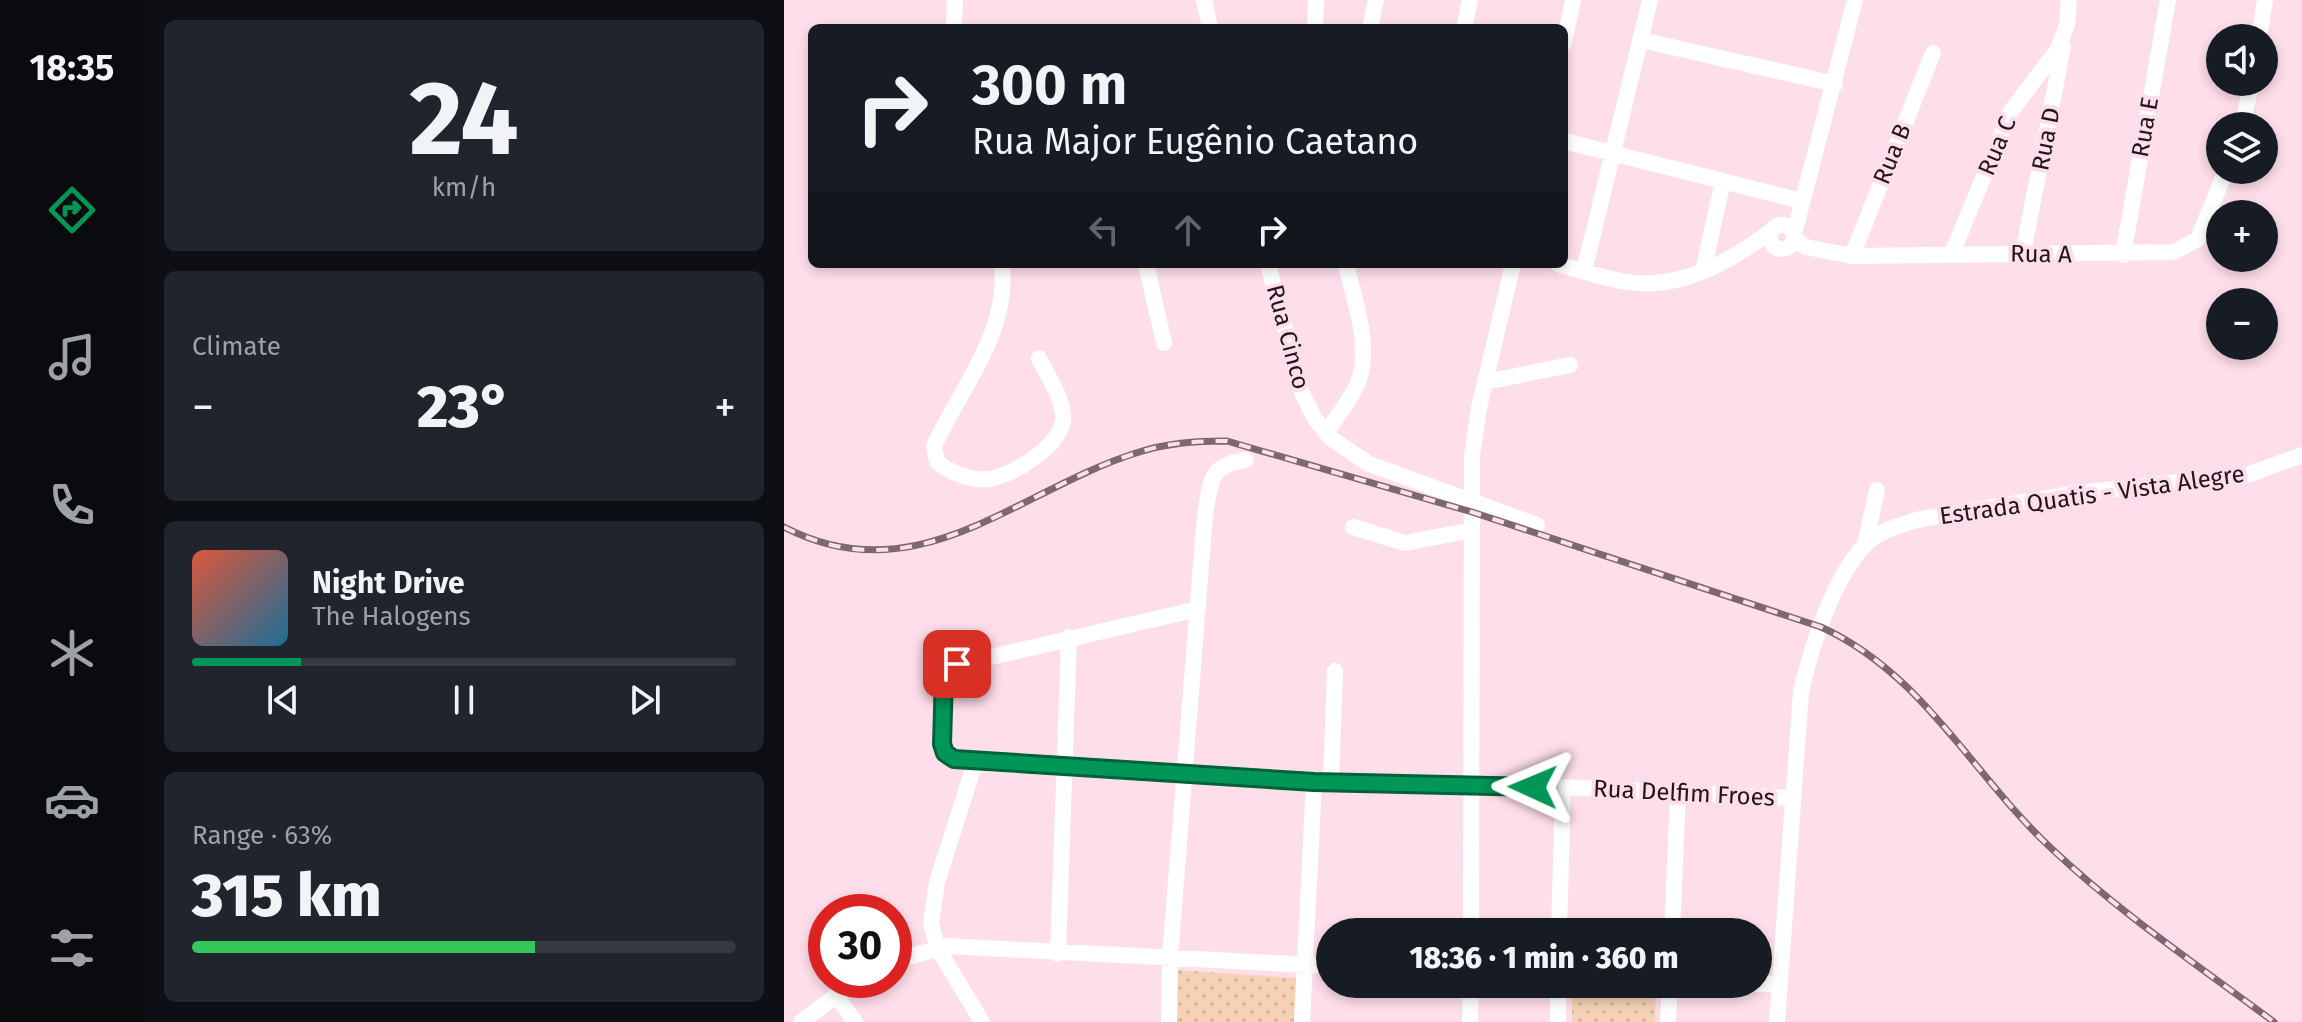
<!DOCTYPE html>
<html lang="en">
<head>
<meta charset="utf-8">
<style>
	:root { --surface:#171b24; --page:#20242c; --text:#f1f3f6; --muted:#9ea1a6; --line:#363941; --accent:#009658 }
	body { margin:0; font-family:"Fira Sans",sans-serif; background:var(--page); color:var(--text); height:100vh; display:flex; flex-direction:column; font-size:30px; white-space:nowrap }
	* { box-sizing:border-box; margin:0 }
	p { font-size:26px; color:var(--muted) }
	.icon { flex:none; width:44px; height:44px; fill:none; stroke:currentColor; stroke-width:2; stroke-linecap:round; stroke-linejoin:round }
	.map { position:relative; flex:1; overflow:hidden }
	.panel { display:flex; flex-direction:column; gap:20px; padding:20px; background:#0d0f14; width:640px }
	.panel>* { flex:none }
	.banner { position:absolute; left:24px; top:24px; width:760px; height:244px; border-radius:12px; box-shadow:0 4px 12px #0003; background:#171b24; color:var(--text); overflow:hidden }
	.controls { position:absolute; left:1422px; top:24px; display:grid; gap:16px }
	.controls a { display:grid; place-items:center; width:72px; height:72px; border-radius:50%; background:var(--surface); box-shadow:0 4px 12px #0003; font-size:40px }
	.speed { position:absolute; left:24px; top:894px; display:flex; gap:16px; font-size:40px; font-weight:700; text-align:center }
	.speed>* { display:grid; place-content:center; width:104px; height:104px; border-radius:50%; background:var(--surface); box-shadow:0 4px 12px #0003; line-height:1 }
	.speed .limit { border:12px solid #d22; background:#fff; color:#111 }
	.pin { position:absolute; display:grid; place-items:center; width:68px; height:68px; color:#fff; margin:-34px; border-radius:16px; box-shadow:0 4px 12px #0006 }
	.me { position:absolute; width:88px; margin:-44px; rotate:271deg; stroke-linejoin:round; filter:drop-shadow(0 0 6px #0008) }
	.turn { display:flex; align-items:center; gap:28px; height:168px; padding:0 32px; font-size:36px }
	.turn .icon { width:104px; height:104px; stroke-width:2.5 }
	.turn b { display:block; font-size:56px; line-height:68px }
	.lanes { display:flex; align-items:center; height:76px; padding:0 32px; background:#0003; justify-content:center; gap:40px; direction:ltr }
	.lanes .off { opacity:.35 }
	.big { font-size:60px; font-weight:800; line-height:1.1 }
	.panel .widget { flex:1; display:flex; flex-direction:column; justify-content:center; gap:12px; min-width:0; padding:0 28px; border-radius:12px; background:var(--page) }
	.panel .dial { align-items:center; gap:0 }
	.dial b { font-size:104px; line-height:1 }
	.song { display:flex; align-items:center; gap:24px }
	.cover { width:96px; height:96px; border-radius:12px; background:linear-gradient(135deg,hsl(10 70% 55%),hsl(200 70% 35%)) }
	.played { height:8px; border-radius:4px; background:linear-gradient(90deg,var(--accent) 20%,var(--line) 20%) }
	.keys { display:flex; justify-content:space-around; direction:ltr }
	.heat { display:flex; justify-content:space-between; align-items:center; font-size:44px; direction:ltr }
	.charge { height:12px; border-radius:6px; background:linear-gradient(90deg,#34c759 63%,var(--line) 0) }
	.trip { position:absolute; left:532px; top:918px; width:456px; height:80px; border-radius:40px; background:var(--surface); box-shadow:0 4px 12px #0003; font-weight:800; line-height:80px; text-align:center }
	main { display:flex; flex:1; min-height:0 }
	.menu { display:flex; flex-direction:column; width:144px; justify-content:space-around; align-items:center; background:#090b0e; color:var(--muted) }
	.menu .icon { width:56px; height:56px }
	.menu .active { color:var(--accent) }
	.menu b { font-size:36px; color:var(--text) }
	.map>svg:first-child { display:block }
</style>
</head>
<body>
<main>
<nav class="menu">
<b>18:35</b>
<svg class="icon active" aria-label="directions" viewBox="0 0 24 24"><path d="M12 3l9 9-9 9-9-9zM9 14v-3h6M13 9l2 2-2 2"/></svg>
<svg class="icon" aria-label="music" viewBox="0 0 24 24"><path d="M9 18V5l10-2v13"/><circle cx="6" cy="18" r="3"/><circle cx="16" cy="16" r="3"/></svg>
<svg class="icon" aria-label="phone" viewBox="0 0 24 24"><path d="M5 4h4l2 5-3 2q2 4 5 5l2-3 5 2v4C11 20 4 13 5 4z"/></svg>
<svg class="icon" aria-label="climate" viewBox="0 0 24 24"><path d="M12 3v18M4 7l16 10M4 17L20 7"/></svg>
<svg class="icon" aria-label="car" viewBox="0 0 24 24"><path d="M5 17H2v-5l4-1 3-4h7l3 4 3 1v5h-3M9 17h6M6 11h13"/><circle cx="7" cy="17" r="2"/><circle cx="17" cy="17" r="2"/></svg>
<svg class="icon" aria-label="filters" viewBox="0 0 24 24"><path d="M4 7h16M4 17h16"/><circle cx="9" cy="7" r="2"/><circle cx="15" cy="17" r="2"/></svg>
</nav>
<section class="panel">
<div class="widget dial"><b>24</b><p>km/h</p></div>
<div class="widget"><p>Climate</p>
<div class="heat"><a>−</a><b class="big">23°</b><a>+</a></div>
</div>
<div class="widget">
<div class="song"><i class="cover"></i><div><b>Night Drive</b><p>The Halogens</p></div></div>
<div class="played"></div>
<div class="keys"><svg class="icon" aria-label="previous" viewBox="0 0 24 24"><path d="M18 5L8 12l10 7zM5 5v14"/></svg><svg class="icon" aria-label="pause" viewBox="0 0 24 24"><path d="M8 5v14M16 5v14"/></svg><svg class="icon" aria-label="next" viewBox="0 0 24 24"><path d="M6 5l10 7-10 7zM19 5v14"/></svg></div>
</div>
<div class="widget"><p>Range · 63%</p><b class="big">315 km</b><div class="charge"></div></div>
</section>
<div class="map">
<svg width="1518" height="1022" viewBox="0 0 1518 1022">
	<defs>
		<pattern id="green-dots" width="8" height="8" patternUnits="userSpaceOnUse" patternTransform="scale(2)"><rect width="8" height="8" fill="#f6d1b5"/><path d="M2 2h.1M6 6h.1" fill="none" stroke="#d3b39b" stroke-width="1.8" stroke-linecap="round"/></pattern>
	</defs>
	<rect width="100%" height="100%" fill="#fedeea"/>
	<path fill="url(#green-dots)" d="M391,970l121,8 -2,44h-119z
		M788,988l84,3 -1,31h-83z"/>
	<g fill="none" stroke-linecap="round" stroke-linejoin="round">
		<path stroke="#fff" stroke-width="16" d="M420,0l6,28
			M170,28l1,-28
			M531,28l1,-28
			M586,28l6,-28
			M680,28l6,-28
			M1475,38l6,-38
			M857,40l194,44
			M780,43l9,-43
			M1458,126l10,-44
			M780,141l238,60
			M986 237a12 12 0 1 1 24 0a12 12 0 1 1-24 0Z
			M1010,234l61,-234
			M1010,238l12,9 46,9 322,-4 24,-13 28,-69
			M1168,253l59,-142 47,-62 9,-24 2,-25
			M1239,253l40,-206
			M1339,255l45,-255
			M1068,256l81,-203
			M218,264c7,70 -41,123 -68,182l3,16c14,11 34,19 52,17 25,-4 77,-35 74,-65 -2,-19 -16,-39 -24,-56
			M362,264l18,79
			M484,264l34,129 13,26 17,20 37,25 168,61
			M774,264c25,7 52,17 78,19 51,4 98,-24 136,-53
			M800,271l66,-271
			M919,271l20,-90
			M701,382l85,-17
			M542,433c11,-17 26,-34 33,-53 12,-36 -5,-80 -13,-116
			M569,527l52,16 67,-13
			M1081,545l12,-55
			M414,609l-246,57 -8,9 -2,69c4,17 17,16 33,19l339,19 249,5 229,11
			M191,763l-38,119 -6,41 6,24 45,75
			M547,782l4,-111
			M687,932l1,-476 7,-48 34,-144
			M775,932l4,-145
			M888,932l6,-139
			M274,954l11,-317
			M110,961l53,-15 383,20
			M774,984v38
			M974,984h20
			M52,995l19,27
			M17,1022l56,-42
			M385,1022l1,-65 35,-442c6,-33 3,-50 41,-55
			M518,1022l12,-240
			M686,1022l1,-38
			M884,1022l2,-38
			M993,1022l24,-330c10,-44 32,-115 65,-148 13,-13 32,-18 50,-24l161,-27 170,-18 55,-20"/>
		<defs>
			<path id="rail" d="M0,527c134,69 232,-36 352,-74 30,-10 59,-12 91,-12l245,71 349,115c103,47 151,148 231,222 68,64 147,117 222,173"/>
		</defs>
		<use href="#rail" stroke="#7d6870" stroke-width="7"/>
		<use href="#rail" stroke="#fedeea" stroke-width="4" stroke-dasharray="12" stroke-linecap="butt"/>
	</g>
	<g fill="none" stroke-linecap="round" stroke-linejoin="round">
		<defs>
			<path id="route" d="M173,664l-13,11 -2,69 3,9 9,6 360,23 219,5"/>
		</defs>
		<use href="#route" stroke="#006239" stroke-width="20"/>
		<use href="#route" stroke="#009658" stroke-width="14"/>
	</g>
	<g text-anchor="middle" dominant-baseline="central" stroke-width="8" stroke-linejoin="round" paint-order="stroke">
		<g font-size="24" fill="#23151a" stroke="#fedeea">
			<text transform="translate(1361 127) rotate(-80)">Rua E</text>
			<text transform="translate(1262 139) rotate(-79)">Rua D</text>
			<text transform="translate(1213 146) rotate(-67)">Rua C</text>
			<text transform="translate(1108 154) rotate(-68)">Rua B</text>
			<text transform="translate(1257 254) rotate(1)">Rua A</text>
			<text transform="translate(504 337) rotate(75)">Rua Cinco</text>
			<text transform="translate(1308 495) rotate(-8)">Estrada Quatis - Vista Alegre</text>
			<text transform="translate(900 793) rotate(3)">Rua Delfim Froes</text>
		</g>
	</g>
</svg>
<div class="controls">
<a><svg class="icon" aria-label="sound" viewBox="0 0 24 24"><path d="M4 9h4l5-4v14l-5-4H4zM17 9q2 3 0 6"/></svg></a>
<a><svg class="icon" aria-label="layers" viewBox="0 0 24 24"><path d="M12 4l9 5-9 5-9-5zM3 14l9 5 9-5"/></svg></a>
<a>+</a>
<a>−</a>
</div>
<div class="speed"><div class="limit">30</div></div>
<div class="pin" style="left:173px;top:664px;background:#d93025"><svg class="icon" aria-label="arrive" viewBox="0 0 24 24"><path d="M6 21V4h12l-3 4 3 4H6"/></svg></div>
<svg class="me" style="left:749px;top:787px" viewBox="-20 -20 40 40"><path d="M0-17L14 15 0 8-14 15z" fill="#009658" stroke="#fff" stroke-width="4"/></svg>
<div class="trip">18:36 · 1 min · 360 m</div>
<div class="banner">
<div class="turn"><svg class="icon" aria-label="right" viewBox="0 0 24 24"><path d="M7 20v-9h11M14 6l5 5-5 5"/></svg><div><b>300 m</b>Rua Major Eugênio Caetano</div></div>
<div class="lanes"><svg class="icon off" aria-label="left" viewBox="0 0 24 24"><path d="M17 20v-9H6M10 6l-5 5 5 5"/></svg><svg class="icon off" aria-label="ahead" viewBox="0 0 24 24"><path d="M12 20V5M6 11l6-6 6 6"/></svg><svg class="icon" aria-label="right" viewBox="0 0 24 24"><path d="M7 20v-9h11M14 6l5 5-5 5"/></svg></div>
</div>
</div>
</main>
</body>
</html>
